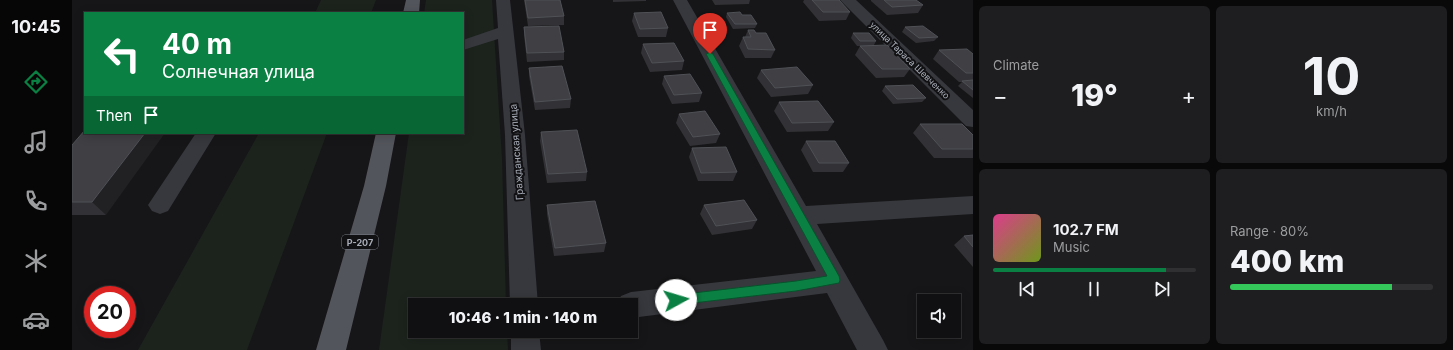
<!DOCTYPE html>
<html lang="en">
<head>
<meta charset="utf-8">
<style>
	:root { --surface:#101012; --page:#1e1e20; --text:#f1f3f6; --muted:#9c9d9f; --line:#303032; --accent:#0b8043 }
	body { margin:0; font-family:Inter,sans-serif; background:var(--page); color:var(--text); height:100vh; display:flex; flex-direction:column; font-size:15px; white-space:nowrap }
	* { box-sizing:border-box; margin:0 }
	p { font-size:13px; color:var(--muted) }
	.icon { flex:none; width:22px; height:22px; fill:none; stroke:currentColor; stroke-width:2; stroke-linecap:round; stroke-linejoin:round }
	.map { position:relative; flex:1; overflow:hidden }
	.side { display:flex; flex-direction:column; gap:6px; padding:6px; background:#09090a; width:480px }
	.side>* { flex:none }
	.banner { position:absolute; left:12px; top:12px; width:380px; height:122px; border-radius:0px; box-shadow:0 2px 10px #0003,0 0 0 1px var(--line); background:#0b8043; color:#fff; overflow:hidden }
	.tools { position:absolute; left:845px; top:294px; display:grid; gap:8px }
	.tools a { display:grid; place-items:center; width:44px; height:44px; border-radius:0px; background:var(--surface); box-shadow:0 2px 10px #0003,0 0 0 1px var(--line); font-size:20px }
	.speed { position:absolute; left:12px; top:286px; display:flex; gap:8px; font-size:20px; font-weight:700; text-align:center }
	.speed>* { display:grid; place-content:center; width:52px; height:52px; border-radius:50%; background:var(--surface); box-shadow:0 2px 10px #0003,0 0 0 1px var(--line); line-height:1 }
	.speed .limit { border:6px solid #d22; background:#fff; color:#111 }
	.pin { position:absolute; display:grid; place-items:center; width:34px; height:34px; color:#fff; margin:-41px -17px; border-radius:50% 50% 50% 0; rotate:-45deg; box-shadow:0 0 4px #0007 }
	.pin .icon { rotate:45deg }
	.me { position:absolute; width:44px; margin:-22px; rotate:84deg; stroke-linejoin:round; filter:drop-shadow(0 0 3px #0008) }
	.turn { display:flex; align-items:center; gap:14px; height:84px; padding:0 12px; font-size:18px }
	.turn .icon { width:52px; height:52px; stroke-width:2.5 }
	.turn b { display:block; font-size:28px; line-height:34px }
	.then { display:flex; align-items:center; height:38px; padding:0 12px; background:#0003; gap:8px; font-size:15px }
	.big { font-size:30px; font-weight:800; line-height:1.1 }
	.side .card { flex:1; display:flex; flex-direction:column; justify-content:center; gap:6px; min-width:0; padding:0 14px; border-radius:6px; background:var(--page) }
	.side .dial { align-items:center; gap:0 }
	.dial b { font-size:52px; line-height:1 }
	.song { display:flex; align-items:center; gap:12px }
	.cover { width:48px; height:48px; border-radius:6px; background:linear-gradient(135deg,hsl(330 70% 55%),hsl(80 70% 35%)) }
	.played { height:4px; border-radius:2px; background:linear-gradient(90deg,var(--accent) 85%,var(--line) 85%) }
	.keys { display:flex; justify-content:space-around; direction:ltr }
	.heat { display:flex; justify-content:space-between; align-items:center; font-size:22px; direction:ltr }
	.charge { height:6px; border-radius:3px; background:linear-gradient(90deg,#34c759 80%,var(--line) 0) }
	.side .tiles { flex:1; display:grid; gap:6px; grid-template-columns:repeat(2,1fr) }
	.trip { position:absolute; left:336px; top:298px; width:230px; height:40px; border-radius:0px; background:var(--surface); box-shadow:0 2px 10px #0003,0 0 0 1px var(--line); font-weight:800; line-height:40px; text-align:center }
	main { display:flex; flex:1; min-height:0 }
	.tabs { display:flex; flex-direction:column; width:72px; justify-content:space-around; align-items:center; background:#060607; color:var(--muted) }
	.tabs .icon { width:28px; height:28px }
	.tabs .selected { color:var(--accent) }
	.tabs b { font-size:18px; color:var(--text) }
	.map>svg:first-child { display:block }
</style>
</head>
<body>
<main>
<nav class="tabs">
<b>10:45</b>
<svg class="icon selected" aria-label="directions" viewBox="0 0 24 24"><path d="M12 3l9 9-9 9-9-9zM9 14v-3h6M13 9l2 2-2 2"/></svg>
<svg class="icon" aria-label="music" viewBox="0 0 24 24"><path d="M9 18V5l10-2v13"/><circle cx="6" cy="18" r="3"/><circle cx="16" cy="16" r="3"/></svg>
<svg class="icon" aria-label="phone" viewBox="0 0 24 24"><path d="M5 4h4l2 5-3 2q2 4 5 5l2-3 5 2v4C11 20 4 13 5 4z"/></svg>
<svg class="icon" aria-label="climate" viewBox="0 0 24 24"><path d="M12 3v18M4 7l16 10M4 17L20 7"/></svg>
<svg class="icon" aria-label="car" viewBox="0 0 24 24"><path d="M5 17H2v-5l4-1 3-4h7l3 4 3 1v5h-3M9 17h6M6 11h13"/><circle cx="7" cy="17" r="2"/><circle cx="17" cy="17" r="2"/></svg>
</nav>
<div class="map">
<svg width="901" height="350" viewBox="0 0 901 350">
	<rect width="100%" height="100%" fill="#161618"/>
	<path fill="#1c231d" d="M249,0h55l-5,13h-56z
		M354,0h66l10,159 4,146h-91v26h92l1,19h-129l30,-217h54v-120h-39z
		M187,133h68l-80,217h-109z"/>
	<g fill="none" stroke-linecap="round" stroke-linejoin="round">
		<path fill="#37383d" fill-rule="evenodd" d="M424,0h14l15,135 13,170h-28l-5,-170 -7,-96 -35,11v-10l35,-12z
			M601,0h14l119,206 167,-10v18l-156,10 66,116 5,10h-31l-30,-57 -196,25v-13h-14l4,-9 10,-4 185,-21z
			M768,0h16l117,110v17l-7,-1z
			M124,133h20l-48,78 -8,3 -8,-3 -4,-6z
			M439,331h28l2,19h-30z"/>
		<path fill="#53555c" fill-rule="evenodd" d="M334,0h14l-1,13h-16z
			M304,133h20l-10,53 -40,164h-30l48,-164z"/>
	</g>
	<path fill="#323236" d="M452,0h36l4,16v9l-36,1z
		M541,0h33v1l-33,1z
		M640,0h38l-1,4 -34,1z
		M732,0h35l11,12 -4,8 -27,1 -16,-19z
		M799,0h45l7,5 -5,8 -31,2 -16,-14z
		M562,13l34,15 -2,9h-28l-6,-16z
		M655,13l15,2 15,9 -2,4 -22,1 -7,-12z
		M452,27l40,25v8l-37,2 -3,-27z
		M833,27l33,10 -4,4 -18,2 -14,-11z
		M676,30l8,3 19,17 -4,8h-26l-6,-12 4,-9h2z
		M781,33l23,8 -2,4 36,24 -6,8 -28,1 -21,-23 5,-9h-3l-6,-8z
		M571,44l41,17 -2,9 -32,2 -9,-19z
		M867,50l34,4v44l-15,-12 4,-4h-3l-26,-23z
		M457,68l42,31 -1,9 -35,2 -6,-34z
		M689,70l52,15 -5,9 -37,3 -14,-19z
		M592,76l38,17 -3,9 -27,2 -10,-20z
		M813,86l41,12 -4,4 -29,2 -11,-13z
		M707,102l55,20 -6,9 -41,1 -13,-21z
		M607,114l41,20 -4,9 -26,3 -14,-23z
		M848,124l53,11v23h-39l-21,-25z
		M469,132l46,40 -1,9 -39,2 -7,-42z
		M734,141l43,22 -6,9h-30l-12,-22z
		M0,145l34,70h-34z
		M620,148l45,24 -4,9h-35l-9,-24z
		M475,205l59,38 -2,9 -50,4 -7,-42z
		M632,205l53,15 -5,9 -40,6 -12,-21z
		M901,235v32l-19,-22 10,-9z"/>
	<path fill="#212124" d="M73,133h20l-59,82 -14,-13z"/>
	<path fill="#3f3f44" stroke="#4f5156" d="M453,0h35l4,16 -36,2z
		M740,0h27l11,12h-27z
		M812,0h32l7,5 -31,2z
		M589,12l7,16 -28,1 -6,-16z
		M668,12l2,3h9l6,9h-22l-8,-11z
		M487,26l5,26 -37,1 -3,-26z
		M851,26l15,11 -19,1 -14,-11z
		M676,30h6l2,3h10l9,17 -27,-1 -5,-12h8z
		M781,33h16l7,8h-16z
		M602,43l10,18 -32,2 -9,-19z
		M815,45l23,24h-28l-22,-23z
		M895,49l6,5v19h-7l-27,-23z
		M490,66l9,33 -36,3 -6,-34z
		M725,67l16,18 -38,3 -14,-18z
		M618,74l12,19 -28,2 -10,-19z
		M901,80v10l-11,-9z
		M841,85l13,13 -29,1 -12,-13z
		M746,101l16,21 -42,1 -13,-21z
		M633,111l15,23 -27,3 -14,-23z
		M848,124h42l11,11v14h-31z
		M13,130v3h60l-53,69h-20v-57z
		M505,130l10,42 -39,2 -7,-42z
		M734,141h29l14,22h-30z
		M654,147l11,25 -36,1 -9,-25z
		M672,200l13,20 -41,6 -12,-21z
		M523,201l11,42 -51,5 -8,-43z
		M901,235v12l-9,-11z"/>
	<path fill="#0b8043" stroke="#07532c" d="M638,52l3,2 126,222 1,4 -1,3 -43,8 -120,14 -4,-1 -2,-4 2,-4 4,-1 120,-14 31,-5 -121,-222z"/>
	<g text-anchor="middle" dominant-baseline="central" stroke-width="4" stroke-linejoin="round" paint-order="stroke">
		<g font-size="9" fill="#a8adb8" stroke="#111113">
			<text transform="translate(838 60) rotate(44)">улица Тараса Шевченко</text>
		</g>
		<rect fill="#111113" stroke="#7b7e86" stroke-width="1" x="270" y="235" width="36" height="14" rx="3"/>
		<g font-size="9" font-weight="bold" fill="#a8adb8">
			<text x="288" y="242">Р-207</text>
		</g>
		<g font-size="10" fill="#a8adb8" stroke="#111113">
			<text transform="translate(444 152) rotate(-94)">Гражданская улица</text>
		</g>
	</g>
</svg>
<div class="tools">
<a><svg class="icon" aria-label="sound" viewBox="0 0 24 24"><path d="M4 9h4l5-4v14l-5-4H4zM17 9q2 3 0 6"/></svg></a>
</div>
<div class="speed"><div class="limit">20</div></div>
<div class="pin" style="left:638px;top:54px;background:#d93025"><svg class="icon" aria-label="arrive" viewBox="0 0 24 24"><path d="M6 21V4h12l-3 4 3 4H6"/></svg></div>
<svg class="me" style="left:604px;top:300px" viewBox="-20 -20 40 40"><circle r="19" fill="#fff"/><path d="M0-13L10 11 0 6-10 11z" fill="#0b8043"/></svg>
<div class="trip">10:46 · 1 min · 140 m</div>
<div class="banner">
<div class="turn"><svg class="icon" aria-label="left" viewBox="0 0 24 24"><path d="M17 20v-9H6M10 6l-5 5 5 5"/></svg><div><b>40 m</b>Солнечная улица</div></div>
<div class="then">Then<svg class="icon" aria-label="arrive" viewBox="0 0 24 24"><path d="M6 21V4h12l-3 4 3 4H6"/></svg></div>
</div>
</div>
<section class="side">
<div class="tiles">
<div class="card"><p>Climate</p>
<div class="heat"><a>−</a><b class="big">19°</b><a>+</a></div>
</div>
<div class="card dial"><b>10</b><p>km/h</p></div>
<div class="card">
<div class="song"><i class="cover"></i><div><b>102.7 FM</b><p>Music</p></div></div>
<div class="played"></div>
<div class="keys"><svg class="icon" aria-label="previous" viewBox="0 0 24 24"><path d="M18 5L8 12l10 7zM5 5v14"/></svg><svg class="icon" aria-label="pause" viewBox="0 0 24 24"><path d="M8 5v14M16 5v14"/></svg><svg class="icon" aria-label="next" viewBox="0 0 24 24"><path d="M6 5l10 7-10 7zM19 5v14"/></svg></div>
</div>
<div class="card"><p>Range · 80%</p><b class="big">400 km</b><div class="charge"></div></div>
</div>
</section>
</main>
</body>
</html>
